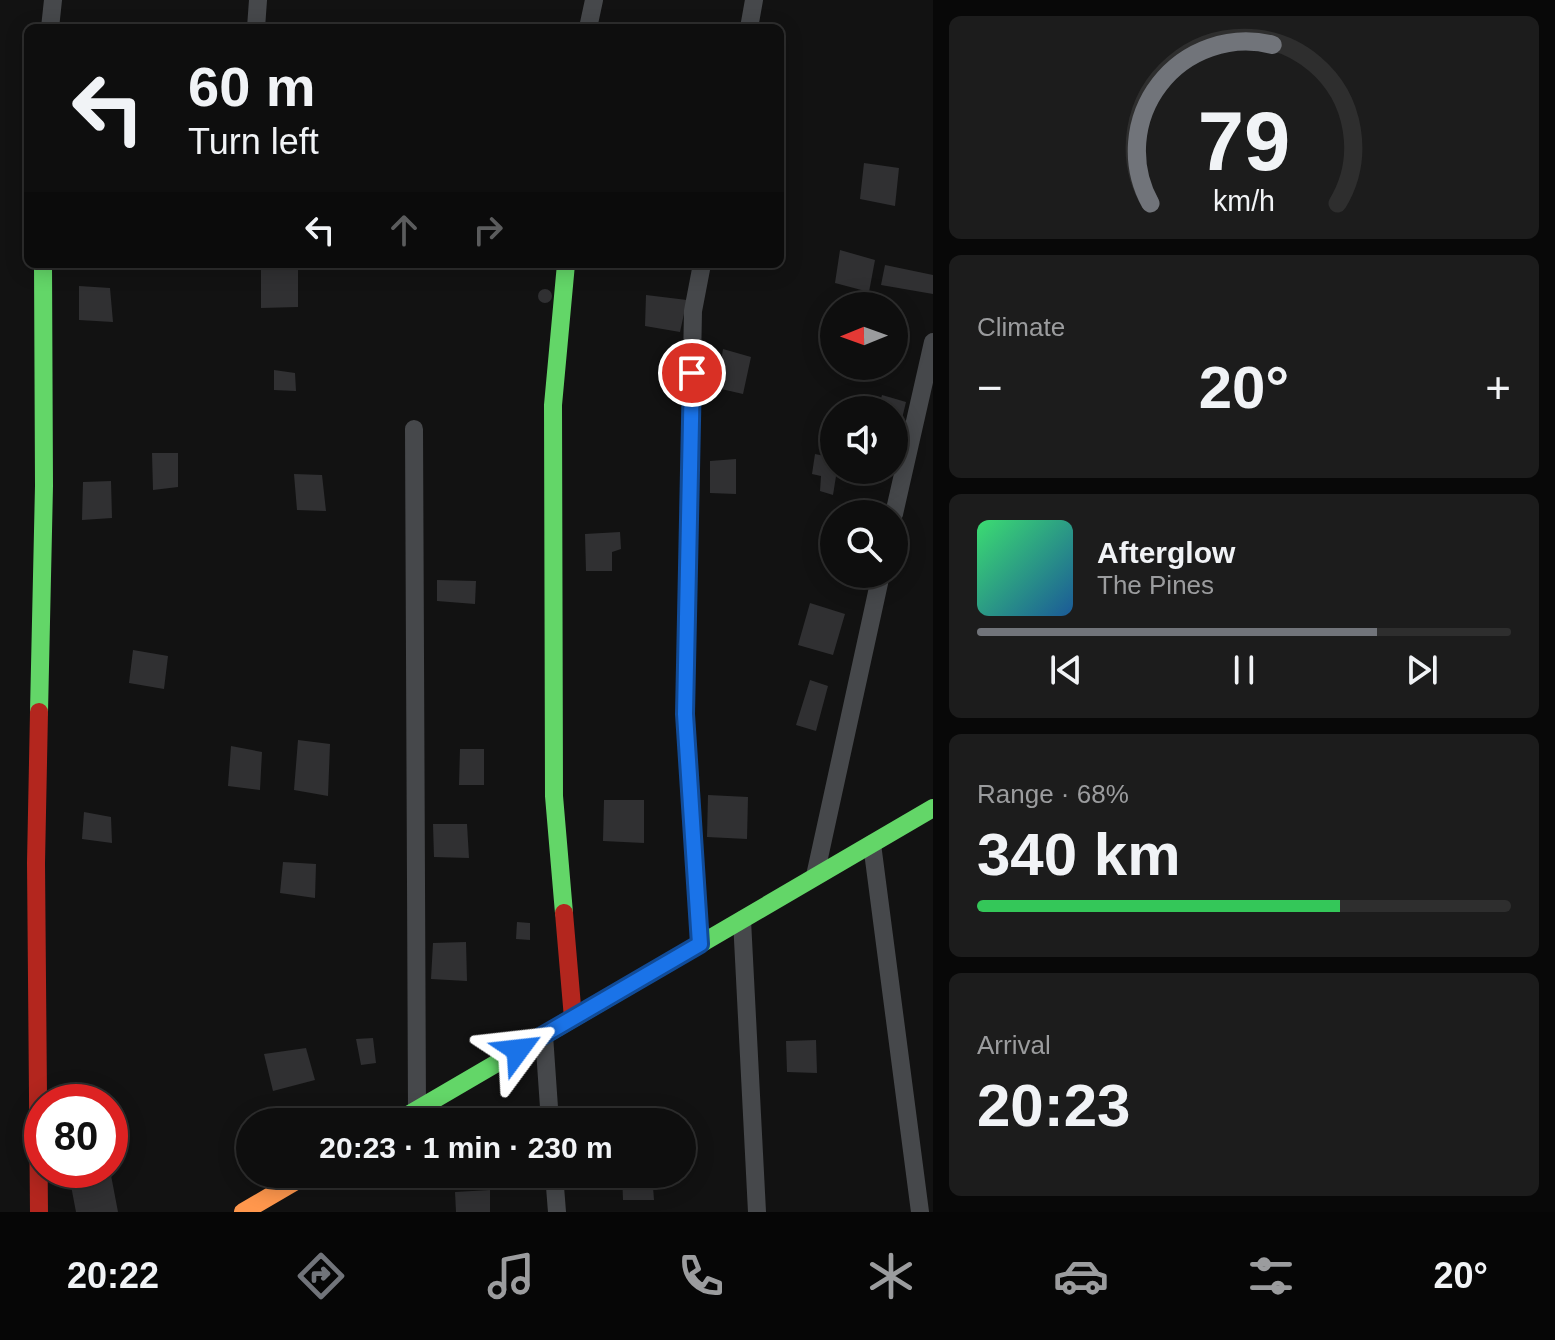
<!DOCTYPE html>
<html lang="en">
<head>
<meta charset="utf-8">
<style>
	:root { --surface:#0e0e0e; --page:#1c1c1c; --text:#f1f3f6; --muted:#9b9c9e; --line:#2e2e2e; --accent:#71747a }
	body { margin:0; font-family:Helvetica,sans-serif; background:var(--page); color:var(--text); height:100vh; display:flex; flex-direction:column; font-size:30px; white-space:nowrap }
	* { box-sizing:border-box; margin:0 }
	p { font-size:26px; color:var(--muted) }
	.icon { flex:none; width:44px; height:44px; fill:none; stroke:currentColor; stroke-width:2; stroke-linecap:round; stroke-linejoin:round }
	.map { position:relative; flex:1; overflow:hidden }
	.side { display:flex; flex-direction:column; gap:16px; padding:16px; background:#080808; width:622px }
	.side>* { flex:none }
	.hud { position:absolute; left:24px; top:24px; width:760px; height:244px; border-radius:12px; box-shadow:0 4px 20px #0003,0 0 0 2px var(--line); background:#0e0e0e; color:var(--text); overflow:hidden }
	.needle { width:52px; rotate:269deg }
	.tools { position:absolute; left:820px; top:292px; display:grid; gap:16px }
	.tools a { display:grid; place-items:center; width:88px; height:88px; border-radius:50%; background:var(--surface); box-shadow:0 4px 20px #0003,0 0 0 2px var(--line); font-size:40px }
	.speed { position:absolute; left:24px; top:1084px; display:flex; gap:16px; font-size:40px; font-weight:700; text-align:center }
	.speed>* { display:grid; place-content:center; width:104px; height:104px; border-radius:50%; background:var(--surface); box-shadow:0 4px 20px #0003,0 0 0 2px var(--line); line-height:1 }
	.speed .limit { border:12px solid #d22; background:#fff; color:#111 }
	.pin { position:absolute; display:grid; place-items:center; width:68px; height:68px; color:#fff; margin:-34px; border:4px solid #fff; border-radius:50%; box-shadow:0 2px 8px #0007 }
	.me { position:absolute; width:88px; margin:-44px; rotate:60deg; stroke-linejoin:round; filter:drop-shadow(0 0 6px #0008) }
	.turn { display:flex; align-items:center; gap:28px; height:168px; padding:0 32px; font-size:36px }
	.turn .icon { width:104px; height:104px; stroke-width:2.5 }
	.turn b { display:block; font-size:56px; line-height:68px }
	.lanes { display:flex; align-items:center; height:76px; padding:0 32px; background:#0003; justify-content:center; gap:40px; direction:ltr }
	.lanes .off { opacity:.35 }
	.big { font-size:60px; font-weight:600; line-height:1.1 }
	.side .widget { flex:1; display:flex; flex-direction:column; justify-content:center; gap:12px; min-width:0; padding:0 28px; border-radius:12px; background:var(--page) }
	.side .dial { align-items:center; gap:0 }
	.dial svg { height:208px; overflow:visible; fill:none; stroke:var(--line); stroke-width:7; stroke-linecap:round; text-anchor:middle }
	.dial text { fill:var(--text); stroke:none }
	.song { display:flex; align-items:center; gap:24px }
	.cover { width:96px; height:96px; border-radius:12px; background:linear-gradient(135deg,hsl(140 70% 55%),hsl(210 70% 35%)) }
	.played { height:8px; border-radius:4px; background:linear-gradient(90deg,var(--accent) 75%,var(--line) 75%) }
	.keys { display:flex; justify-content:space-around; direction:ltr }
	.heat { display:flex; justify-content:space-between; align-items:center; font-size:44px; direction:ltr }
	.charge { height:12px; border-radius:6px; background:linear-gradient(90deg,#34c759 68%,var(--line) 0) }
	.trip { position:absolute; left:236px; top:1108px; width:460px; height:80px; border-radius:40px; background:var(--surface); box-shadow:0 4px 20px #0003,0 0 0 2px var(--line); font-weight:600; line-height:80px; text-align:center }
	.menu { display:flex; height:128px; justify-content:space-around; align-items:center; background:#060606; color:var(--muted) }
	.menu .icon { width:56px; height:56px }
	.menu .on { color:var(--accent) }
	.menu b { font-size:36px; color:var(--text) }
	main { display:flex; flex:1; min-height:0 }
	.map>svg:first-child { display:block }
</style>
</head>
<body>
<main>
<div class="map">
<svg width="933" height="1212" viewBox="0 0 933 1212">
	<rect width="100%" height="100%" fill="#121212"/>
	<path fill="#303032" d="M864,163l35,5 -4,38 -35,-7z
		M840,250l35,10 -6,32 -34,-9z
		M885,265l48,10v19l-52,-9z
		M261,268l37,1v38l-37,1z
		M79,286l31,2 3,34 -34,-2z
		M538 296a7 7 0 1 1 14 0a7 7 0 1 1-14 0Z
		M646,295l41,5 -7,32 -35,-6z
		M723,349l28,8 -8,37 -26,-6z
		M274,370l21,3 1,18 -22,-1z
		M882,395l24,7 -6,25 -6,-2v-15h-16z
		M152,453h26v34l-25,3z
		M815,454l19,4v12h3l-4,25 -13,-4 1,-15 -9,-2z
		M736,459v35l-26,-1v-32z
		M294,474l28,1 4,36 -29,-1z
		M111,481l1,37 -30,2 1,-38z
		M620,532l1,17 -9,3v19h-26l-1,-37z
		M437,580l39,1 -1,23 -38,-3z
		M810,603l35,11 -12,41 -35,-10z
		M133,650l35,6 -4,33 -35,-6z
		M810,680l18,6 -12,45 -20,-6z
		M298,740l32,4 -2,52 -34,-6z
		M231,746l31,6 -2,38 -32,-4z
		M460,749h24v36h-25z
		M708,795l40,2 -1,42 -40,-2z
		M604,800h40v43l-41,-2z
		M84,812l27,5 1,26 -30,-4z
		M433,824h34l2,34 -35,-1z
		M283,862l33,2 -1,34 -35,-5z
		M517,922l13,1v17l-14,-1z
		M466,942l1,39 -36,-2 2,-36z
		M373,1038l3,25 -15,2 -5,-26z
		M816,1040l1,33 -30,-1 -1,-31z
		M306,1048l9,32 -42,11 -9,-37z
		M68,1170h42l8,42h-42z
		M622,1174h30l2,26h-31z
		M490,1190v22h-34l-1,-20z"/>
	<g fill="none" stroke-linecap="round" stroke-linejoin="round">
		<path stroke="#46484b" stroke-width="18" d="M50,28l3,-28
			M256,28l2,-28
			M588,28l6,-28
			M749,28l5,-28
			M414,429l3,681
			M894,514l39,-172
			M872,844l48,368
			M815,876l66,-302
			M742,920l15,292
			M700,944l-15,-230 8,-403 9,-47
			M544,1035l6,87
			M554,1174l3,38"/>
		<path stroke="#63d668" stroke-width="18" d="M39,712l5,-226 -1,-222
			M564,913l-10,-117 -1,-391 13,-141
			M396,1122l537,-314"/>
		<path stroke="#ff974d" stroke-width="18" d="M243,1212l65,-38"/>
		<path stroke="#b3261e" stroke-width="18" d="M564,913l9,105
			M39,1212l-3,-349 3,-151"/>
	</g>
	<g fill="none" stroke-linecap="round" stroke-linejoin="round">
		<defs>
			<path id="route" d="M518,1050l182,-106 -15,-230 7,-341"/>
		</defs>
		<use href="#route" stroke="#114b97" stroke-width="20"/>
		<use href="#route" stroke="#1a73e8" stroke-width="14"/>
	</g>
</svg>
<div class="tools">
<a><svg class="needle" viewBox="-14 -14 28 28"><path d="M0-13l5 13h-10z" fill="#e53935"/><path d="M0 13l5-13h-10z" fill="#9b9c9e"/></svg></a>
<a><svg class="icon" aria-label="sound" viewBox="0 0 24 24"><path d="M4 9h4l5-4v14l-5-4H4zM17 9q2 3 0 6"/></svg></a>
<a><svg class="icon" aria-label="search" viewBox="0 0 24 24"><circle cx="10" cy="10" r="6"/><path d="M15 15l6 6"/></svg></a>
</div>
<div class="speed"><div class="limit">80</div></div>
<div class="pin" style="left:692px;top:373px;background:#d93025"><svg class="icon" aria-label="arrive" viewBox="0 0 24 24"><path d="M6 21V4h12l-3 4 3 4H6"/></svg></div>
<svg class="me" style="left:518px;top:1050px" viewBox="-20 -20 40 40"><path d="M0-17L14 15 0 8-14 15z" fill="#1a73e8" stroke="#fff" stroke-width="4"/></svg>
<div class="trip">20:23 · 1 min · 230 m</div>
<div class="hud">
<div class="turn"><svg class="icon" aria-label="left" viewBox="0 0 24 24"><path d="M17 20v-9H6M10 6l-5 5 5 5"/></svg><div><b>60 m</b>Turn left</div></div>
<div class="lanes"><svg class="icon" aria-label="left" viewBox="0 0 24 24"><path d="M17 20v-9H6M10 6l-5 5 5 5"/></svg><svg class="icon off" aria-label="ahead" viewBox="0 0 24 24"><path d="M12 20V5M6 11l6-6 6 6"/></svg><svg class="icon off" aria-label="right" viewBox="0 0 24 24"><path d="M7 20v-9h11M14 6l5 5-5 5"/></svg></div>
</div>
</div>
<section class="side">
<div class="widget dial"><svg viewBox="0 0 100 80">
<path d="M14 69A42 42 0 1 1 86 69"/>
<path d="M14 69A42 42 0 0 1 61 8" stroke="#71747a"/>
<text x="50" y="56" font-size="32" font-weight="700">79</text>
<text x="50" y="72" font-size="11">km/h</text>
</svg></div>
<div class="widget"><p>Climate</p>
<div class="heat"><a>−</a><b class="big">20°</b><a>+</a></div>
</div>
<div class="widget">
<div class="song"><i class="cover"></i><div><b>Afterglow</b><p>The Pines</p></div></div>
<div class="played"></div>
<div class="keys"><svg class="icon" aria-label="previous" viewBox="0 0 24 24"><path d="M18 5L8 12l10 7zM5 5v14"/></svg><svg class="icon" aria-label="pause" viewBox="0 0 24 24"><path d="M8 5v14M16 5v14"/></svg><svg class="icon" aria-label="next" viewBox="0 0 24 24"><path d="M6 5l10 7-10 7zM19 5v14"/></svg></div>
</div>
<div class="widget"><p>Range · 68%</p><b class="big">340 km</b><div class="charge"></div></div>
<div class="widget"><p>Arrival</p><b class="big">20:23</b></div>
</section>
</main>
<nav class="menu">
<b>20:22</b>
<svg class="icon on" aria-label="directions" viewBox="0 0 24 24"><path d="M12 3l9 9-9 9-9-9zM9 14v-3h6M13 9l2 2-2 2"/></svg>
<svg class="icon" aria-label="music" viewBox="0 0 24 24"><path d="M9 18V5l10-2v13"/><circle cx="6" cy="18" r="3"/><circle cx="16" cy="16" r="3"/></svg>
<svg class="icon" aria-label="phone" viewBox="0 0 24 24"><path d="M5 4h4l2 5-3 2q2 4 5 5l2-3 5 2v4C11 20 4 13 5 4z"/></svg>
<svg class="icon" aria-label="climate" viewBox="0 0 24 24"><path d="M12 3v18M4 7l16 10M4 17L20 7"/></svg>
<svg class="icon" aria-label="car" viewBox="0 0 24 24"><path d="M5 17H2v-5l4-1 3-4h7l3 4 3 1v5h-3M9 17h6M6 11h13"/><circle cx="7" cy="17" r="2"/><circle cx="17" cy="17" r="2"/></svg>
<svg class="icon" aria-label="filters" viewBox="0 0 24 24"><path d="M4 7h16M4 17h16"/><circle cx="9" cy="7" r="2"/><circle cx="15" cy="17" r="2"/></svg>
<b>20°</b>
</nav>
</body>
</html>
